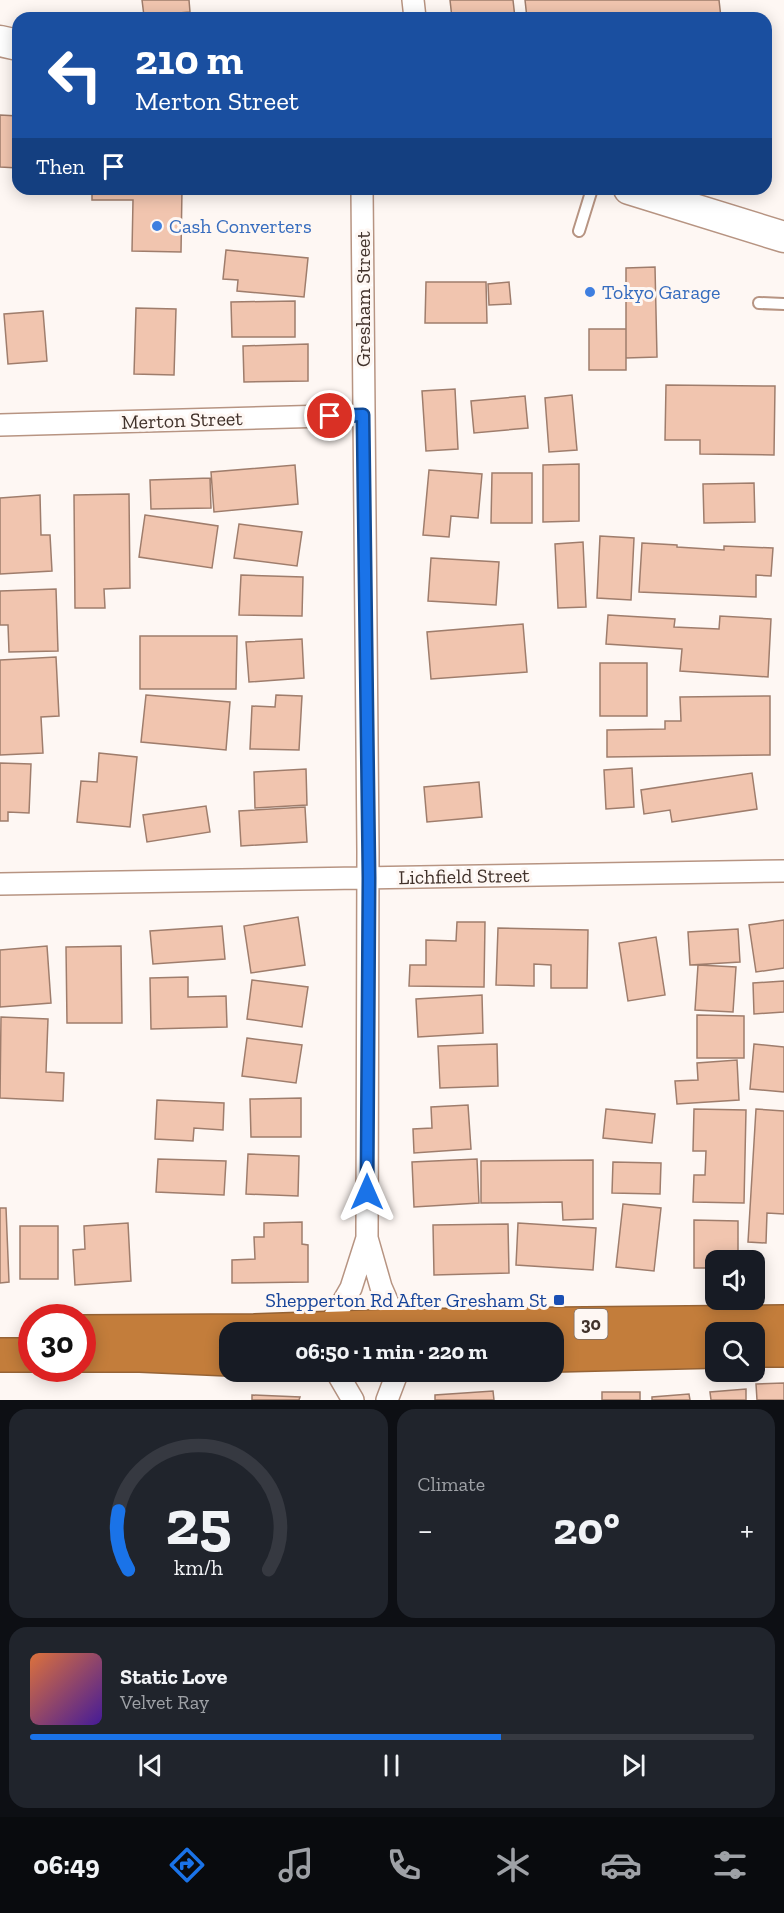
<!DOCTYPE html>
<html lang="en">
<head>
<meta charset="utf-8">
<style>
	:root { --surface:#171b24; --page:#20242c; --text:#f1f3f6; --muted:#9ea1a6; --line:#363941; --accent:#1a73e8 }
	body { margin:0; font-family:"Zilla Slab",serif; background:var(--page); color:var(--text); height:100vh; display:flex; flex-direction:column; font-size:22px; white-space:nowrap }
	* { box-sizing:border-box; margin:0 }
	p { font-size:20px; color:var(--muted) }
	.icon { flex:none; width:33px; height:33px; fill:none; stroke:currentColor; stroke-width:2; stroke-linecap:round; stroke-linejoin:round }
	.map { position:relative; height:1400px; overflow:hidden }
	.panel { display:flex; flex-direction:column; gap:9px; padding:9px; background:#0d0f14; flex:1 }
	.panel>* { flex:none }
	.guide { position:absolute; left:12px; top:12px; width:760px; height:183px; border-radius:18px; box-shadow:0 3px 15px #0003; background:#1a4fa0; color:#fff; overflow:hidden }
	.controls { position:absolute; left:705px; top:1250px; display:grid; gap:12px }
	.controls a { display:grid; place-items:center; width:60px; height:60px; border-radius:12px; background:var(--surface); box-shadow:0 3px 15px #0003; font-size:30px }
	.speed { position:absolute; left:18px; top:1304px; display:flex; gap:12px; font-size:30px; font-weight:700; text-align:center }
	.speed>* { display:grid; place-content:center; width:78px; height:78px; border-radius:50%; background:var(--surface); box-shadow:0 3px 15px #0003; line-height:1 }
	.speed .limit { border:9px solid #d22; background:#fff; color:#111 }
	.pin { position:absolute; display:grid; place-items:center; width:51px; height:51px; color:#fff; margin:-26px; border:3px solid #fff; border-radius:50%; box-shadow:0 2px 6px #0007 }
	.me { position:absolute; width:66px; margin:-33px; rotate:0deg; stroke-linejoin:round; filter:drop-shadow(0 0 4px #0008) }
	.turn { display:flex; align-items:center; gap:21px; height:126px; padding:0 24px; font-size:27px }
	.turn .icon { width:78px; height:78px; stroke-width:2.5 }
	.turn b { display:block; font-size:42px; line-height:51px }
	.then { display:flex; align-items:center; height:57px; padding:0 24px; background:#0003; gap:12px; font-size:22px }
	.big { font-size:45px; font-weight:800; line-height:1.1 }
	.panel .tile { flex:1; display:flex; flex-direction:column; justify-content:center; gap:9px; min-width:0; padding:0 21px; border-radius:18px; background:var(--page) }
	.panel .dial { align-items:center; gap:0 }
	.dial svg { height:156px; overflow:visible; fill:none; stroke:var(--line); stroke-width:7; stroke-linecap:round; text-anchor:middle }
	.dial text { fill:var(--text); stroke:none }
	.song { display:flex; align-items:center; gap:18px }
	.cover { width:72px; height:72px; border-radius:9px; background:linear-gradient(135deg,hsl(20 70% 55%),hsl(260 70% 35%)) }
	.played { height:6px; border-radius:3px; background:linear-gradient(90deg,var(--accent) 65%,var(--line) 65%) }
	.keys { display:flex; justify-content:space-around; direction:ltr }
	.heat { display:flex; justify-content:space-between; align-items:center; font-size:33px; direction:ltr }
	.panel .tiles { flex:1; display:grid; gap:9px; grid-template-columns:1fr 1fr }
	.tile:last-child { grid-column:span 2 }
	.trip { position:absolute; left:219px; top:1322px; width:345px; height:60px; border-radius:18px; background:var(--surface); box-shadow:0 3px 15px #0003; font-weight:800; line-height:60px; text-align:center }
	.tabs { display:flex; height:96px; justify-content:space-around; align-items:center; background:#090b0e; color:var(--muted) }
	.tabs .icon { width:42px; height:42px }
	.tabs .selected { color:var(--accent) }
	.tabs b { font-size:27px; color:var(--text) }
	.map>svg:first-child { display:block }
</style>
</head>
<body>
<div class="map">
<svg width="784" height="1400" viewBox="0 0 784 1400">
	<rect width="100%" height="100%" fill="#fef7f3"/>
	<path fill="#f1c5af" stroke="#9f7d6c" stroke-width="1.5" d="M142,0h47l1,12 -46,4z
		M450,0h63l2,18h-63z
		M525,0h194l2,18h-194z
		M0,115l18,1v52l-18,-1z
		M92,189h90l-1,63 -49,-1 1,-51h-41z
		M226,250l82,8 -4,39 -67,-6 1,-11 -15,-1z
		M655,267l2,90 -31,1v-90z
		M426,282h60l1,41h-62z
		M509,282l2,22 -22,1 -1,-21z
		M295,301v36h-63l-1,-35z
		M136,308l40,1 -2,66 -40,-1z
		M43,311l4,50 -39,3 -4,-50z
		M589,329h37v41h-37z
		M308,344v37l-64,1 -1,-36z
		M666,385l109,1 -1,69 -74,-1v-14h-35z
		M455,389l3,60 -32,2 -4,-60z
		M572,395l5,55 -28,2 -4,-54z
		M525,396l3,32 -54,5 -3,-32z
		M579,464v57l-36,1v-57z
		M295,465l3,39 -84,8 -3,-40z
		M429,470l53,4 -4,44 -27,-2 -2,21 -26,-2z
		M492,473h40v50h-41z
		M210,478l1,30 -60,1 -1,-29z
		M754,483l1,39 -51,1 -1,-39z
		M129,494l1,94 -26,1 1,19h-30l-1,-113z
		M40,495l1,40h9l2,36 -52,3v-76z
		M145,515l73,11 -6,42 -73,-11z
		M239,524l63,8 -5,34 -63,-8z
		M600,536l34,2 -3,62 -34,-2z
		M583,542l3,65 -28,1 -3,-64z
		M642,543l35,2v2l47,3v-4l49,2 -2,28 -15,-1v22l-117,-5z
		M431,558l68,4 -3,43 -68,-4z
		M241,575l62,2 -1,39 -63,-1z
		M56,589l2,62 -49,1 -1,-27h-8v-34z
		M608,615l67,4 -1,8 45,2 1,-13 51,3 -3,58 -88,-6 2,-22 -76,-5z
		M523,624l4,48 -96,7 -4,-47z
		M140,636h97l-1,53h-96z
		M302,639l2,39 -55,4 -3,-40z
		M56,657l3,59 -18,1 2,36 -43,2v-95z
		M600,663h47v53h-47z
		M146,695l84,7 -4,48 -85,-8z
		M276,695l26,1 -3,54 -49,-1 2,-43 23,1z
		M770,696v59l-163,2v-27l58,-1v-8h16l-1,-24z
		M99,753l38,4 -7,70 -53,-5 4,-41 16,1z
		M0,763l31,1 -2,49 -21,-1v9h-8z
		M632,768l2,39 -28,2 -2,-39z
		M306,769l1,36 -52,3 -1,-36z
		M752,773l5,36 -85,13 -2,-12 -26,4 -3,-24z
		M479,782l3,35 -55,5 -3,-35z
		M206,806l4,26 -63,10 -4,-27z
		M305,807l2,35 -66,4 -2,-35z
		M298,917l7,48 -54,8 -7,-47z
		M784,920v48l-28,4 -7,-47z
		M457,922h28l-1,65 -75,-1 1,-21h16v-25l30,1z
		M222,926l3,33 -72,5 -3,-33z
		M498,928l90,2 -1,58h-36v-23l-17,-1v22l-38,-1z
		M738,929l2,33 -50,3 -2,-33z
		M656,937l9,58 -37,6 -9,-58z
		M47,946l4,57 -51,4v-57z
		M121,946l1,77h-55l-1,-76z
		M698,965l38,2 -3,45 -38,-2z
		M188,977v20l38,-1 1,31 -76,2 -1,-51z
		M252,980l56,7 -6,40 -55,-8z
		M784,981v31l-30,2 -1,-31z
		M482,995l1,38 -65,4 -2,-38z
		M697,1015l47,1v42h-47z
		M1,1017l47,2 -2,53 18,1 -1,28 -63,-3z
		M247,1038l55,7 -6,38 -54,-7z
		M497,1044l1,42 -58,2 -2,-42z
		M754,1044l30,3v45l-34,-3z
		M737,1060l2,40 -62,4 -2,-23 23,-1 -1,-17z
		M301,1098v39h-50l-1,-38z
		M157,1100l67,3 -1,27 -29,-2 -1,13 -38,-2z
		M468,1105l3,44 -57,4 -1,-24 19,-1 -1,-21z
		M606,1109l49,5 -3,29 -49,-5z
		M694,1109l52,1 -2,93 -51,-1 1,-27h11l1,-24h-13z
		M756,1109l28,2v103l-17,-1 -1,30 -18,-1z
		M248,1154l51,2 -1,40 -52,-2z
		M158,1159l68,2 -2,34 -68,-3z
		M477,1159l2,44 -65,4 -2,-45z
		M593,1160v59l-30,1 -1,-18 -81,1v-42z
		M613,1162l48,1 -1,31 -48,-1z
		M623,1204l38,4 -7,63 -38,-4z
		M0,1208h6l3,74 -9,1z
		M694,1220l44,1v39h-22v8h-22z
		M302,1222v22l6,1v37l-76,1v-23l23,-1 -1,-22h10v-14z
		M128,1223l3,58 -56,4 -2,-35 12,-1 -1,-23z
		M518,1223l78,5 -3,42 -77,-5z
		M508,1224l1,49 -75,2 -1,-50z
		M20,1226h38v53h-38z
		M784,1383v17h-27l-1,-16z
		M746,1389v11h-35l-1,-8z
		M493,1391l1,9h-59v-5z
		M602,1392h38v8h-38z
		M689,1394l1,6h-38v-3z
		M252,1395l48,2 -1,3h-47z"/>
	<g fill="none" stroke-linecap="round" stroke-linejoin="round">
		<defs>
			<path id="lane" d="M579,231l13,-42
				M759,303l25,1"/>
			<path id="street" d="M413,0l2,18
				M362,189l6,662 -1,387 14,49 17,39
				M0,425l364,-10
				M0,884l784,-13
				M328,1328l23,-40 16,-50
				M336,1371l17,29
				M387,1400l11,-29"/>
			<path id="secondary" d="M0,41l18,4
				M629,189l155,48"/>
			<path id="highway" d="M82,1332l172,-1 144,-5 386,-4
				M754,1350h30
				M0,1355h32
				M82,1355h58l90,4
				M554,1355l162,-4"/>
		</defs>
		<use href="#lane" stroke="#b79482" stroke-width="14"/>
		<use href="#street" stroke="#b79482" stroke-width="24"/>
		<use href="#secondary" stroke="#b79482" stroke-width="33"/>
		<use href="#highway" stroke="#966335" stroke-width="36"/>
		<use href="#lane" stroke="#fff" stroke-width="10"/>
		<use href="#street" stroke="#fff" stroke-width="21"/>
		<use href="#secondary" stroke="#fff" stroke-width="30"/>
		<use href="#highway" stroke="#c37d3b" stroke-width="33"/>
	</g>
	<g fill="none" stroke-linecap="round" stroke-linejoin="round">
		<defs>
			<path id="route" d="M330,416l33,-1 6,463 -2,314"/>
		</defs>
		<use href="#route" stroke="#114b97" stroke-width="15"/>
		<use href="#route" stroke="#1a73e8" stroke-width="10"/>
	</g>
	<g fill="#3f7fe0" stroke="#fef7f3" stroke-width="2">
		<circle cx="157" cy="226" r="6"/>
		<circle cx="590" cy="292" r="6"/>
	</g>
	<rect fill="#1a4fb4" stroke="#fef7f3" stroke-width="2" x="553" y="1294" width="12" height="12" rx="3"/>
	<g text-anchor="middle" dominant-baseline="central" stroke-width="6" stroke-linejoin="round" paint-order="stroke">
		<rect fill="#fef7f3" stroke="#7a6d67" stroke-width="1.5" x="574.5" y="1309" width="33" height="30" rx="4.5"/>
		<g font-size="18" font-weight="bold" fill="#41322b">
			<text x="591" y="1324">30</text>
		</g>
		<g font-size="20" fill="#366cbe" stroke="#fef7f3" text-anchor="start">
			<text x="169" y="226">Cash Converters</text>
			<text x="602" y="292">Tokyo Garage</text>
		</g>
		<g font-size="20" fill="#41322b" stroke="#fef7f3">
			<text transform="translate(363 299) rotate(-90)">Gresham Street</text>
			<text transform="translate(182 420) rotate(-2)">Merton Street</text>
			<text transform="translate(464 876) rotate(-1)">Lichfield Street</text>
		</g>
		<g font-size="20" fill="#164399" stroke="#fef7f3" text-anchor="end">
			<text x="547" y="1300">Shepperton Rd After Gresham St</text>
		</g>
	</g>
</svg>
<div class="controls">
<a><svg class="icon" aria-label="sound" viewBox="0 0 24 24"><path d="M4 9h4l5-4v14l-5-4H4zM17 9q2 3 0 6"/></svg></a>
<a><svg class="icon" aria-label="search" viewBox="0 0 24 24"><circle cx="10" cy="10" r="6"/><path d="M15 15l6 6"/></svg></a>
</div>
<div class="speed"><div class="limit">30</div></div>
<div class="pin" style="left:330px;top:416px;background:#d93025"><svg class="icon" aria-label="arrive" viewBox="0 0 24 24"><path d="M6 21V4h12l-3 4 3 4H6"/></svg></div>
<svg class="me" style="left:367px;top:1192px" viewBox="-20 -20 40 40"><path d="M0-17L14 15 0 8-14 15z" fill="#1a73e8" stroke="#fff" stroke-width="4"/></svg>
<div class="trip">06:50 · 1 min · 220 m</div>
<div class="guide">
<div class="turn"><svg class="icon" aria-label="left" viewBox="0 0 24 24"><path d="M17 20v-9H6M10 6l-5 5 5 5"/></svg><div><b>210 m</b>Merton Street</div></div>
<div class="then">Then<svg class="icon" aria-label="arrive" viewBox="0 0 24 24"><path d="M6 21V4h12l-3 4 3 4H6"/></svg></div>
</div>
</div>
<section class="panel">
<div class="tiles">
<div class="tile dial"><svg viewBox="0 0 100 80">
<path d="M14 69A42 42 0 1 1 86 69"/>
<path d="M14 69A42 42 0 0 1 9 39" stroke="#1a73e8"/>
<text x="50" y="56" font-size="32" font-weight="700">25</text>
<text x="50" y="72" font-size="11">km/h</text>
</svg></div>
<div class="tile"><p>Climate</p>
<div class="heat"><a>−</a><b class="big">20°</b><a>+</a></div>
</div>
<div class="tile">
<div class="song"><i class="cover"></i><div><b>Static Love</b><p>Velvet Ray</p></div></div>
<div class="played"></div>
<div class="keys"><svg class="icon" aria-label="previous" viewBox="0 0 24 24"><path d="M18 5L8 12l10 7zM5 5v14"/></svg><svg class="icon" aria-label="pause" viewBox="0 0 24 24"><path d="M8 5v14M16 5v14"/></svg><svg class="icon" aria-label="next" viewBox="0 0 24 24"><path d="M6 5l10 7-10 7zM19 5v14"/></svg></div>
</div>
</div>
</section>
<nav class="tabs">
<b>06:49</b>
<svg class="icon selected" aria-label="directions" viewBox="0 0 24 24"><path d="M12 3l9 9-9 9-9-9zM9 14v-3h6M13 9l2 2-2 2"/></svg>
<svg class="icon" aria-label="music" viewBox="0 0 24 24"><path d="M9 18V5l10-2v13"/><circle cx="6" cy="18" r="3"/><circle cx="16" cy="16" r="3"/></svg>
<svg class="icon" aria-label="phone" viewBox="0 0 24 24"><path d="M5 4h4l2 5-3 2q2 4 5 5l2-3 5 2v4C11 20 4 13 5 4z"/></svg>
<svg class="icon" aria-label="climate" viewBox="0 0 24 24"><path d="M12 3v18M4 7l16 10M4 17L20 7"/></svg>
<svg class="icon" aria-label="car" viewBox="0 0 24 24"><path d="M5 17H2v-5l4-1 3-4h7l3 4 3 1v5h-3M9 17h6M6 11h13"/><circle cx="7" cy="17" r="2"/><circle cx="17" cy="17" r="2"/></svg>
<svg class="icon" aria-label="filters" viewBox="0 0 24 24"><path d="M4 7h16M4 17h16"/><circle cx="9" cy="7" r="2"/><circle cx="15" cy="17" r="2"/></svg>
</nav>
</body>
</html>
